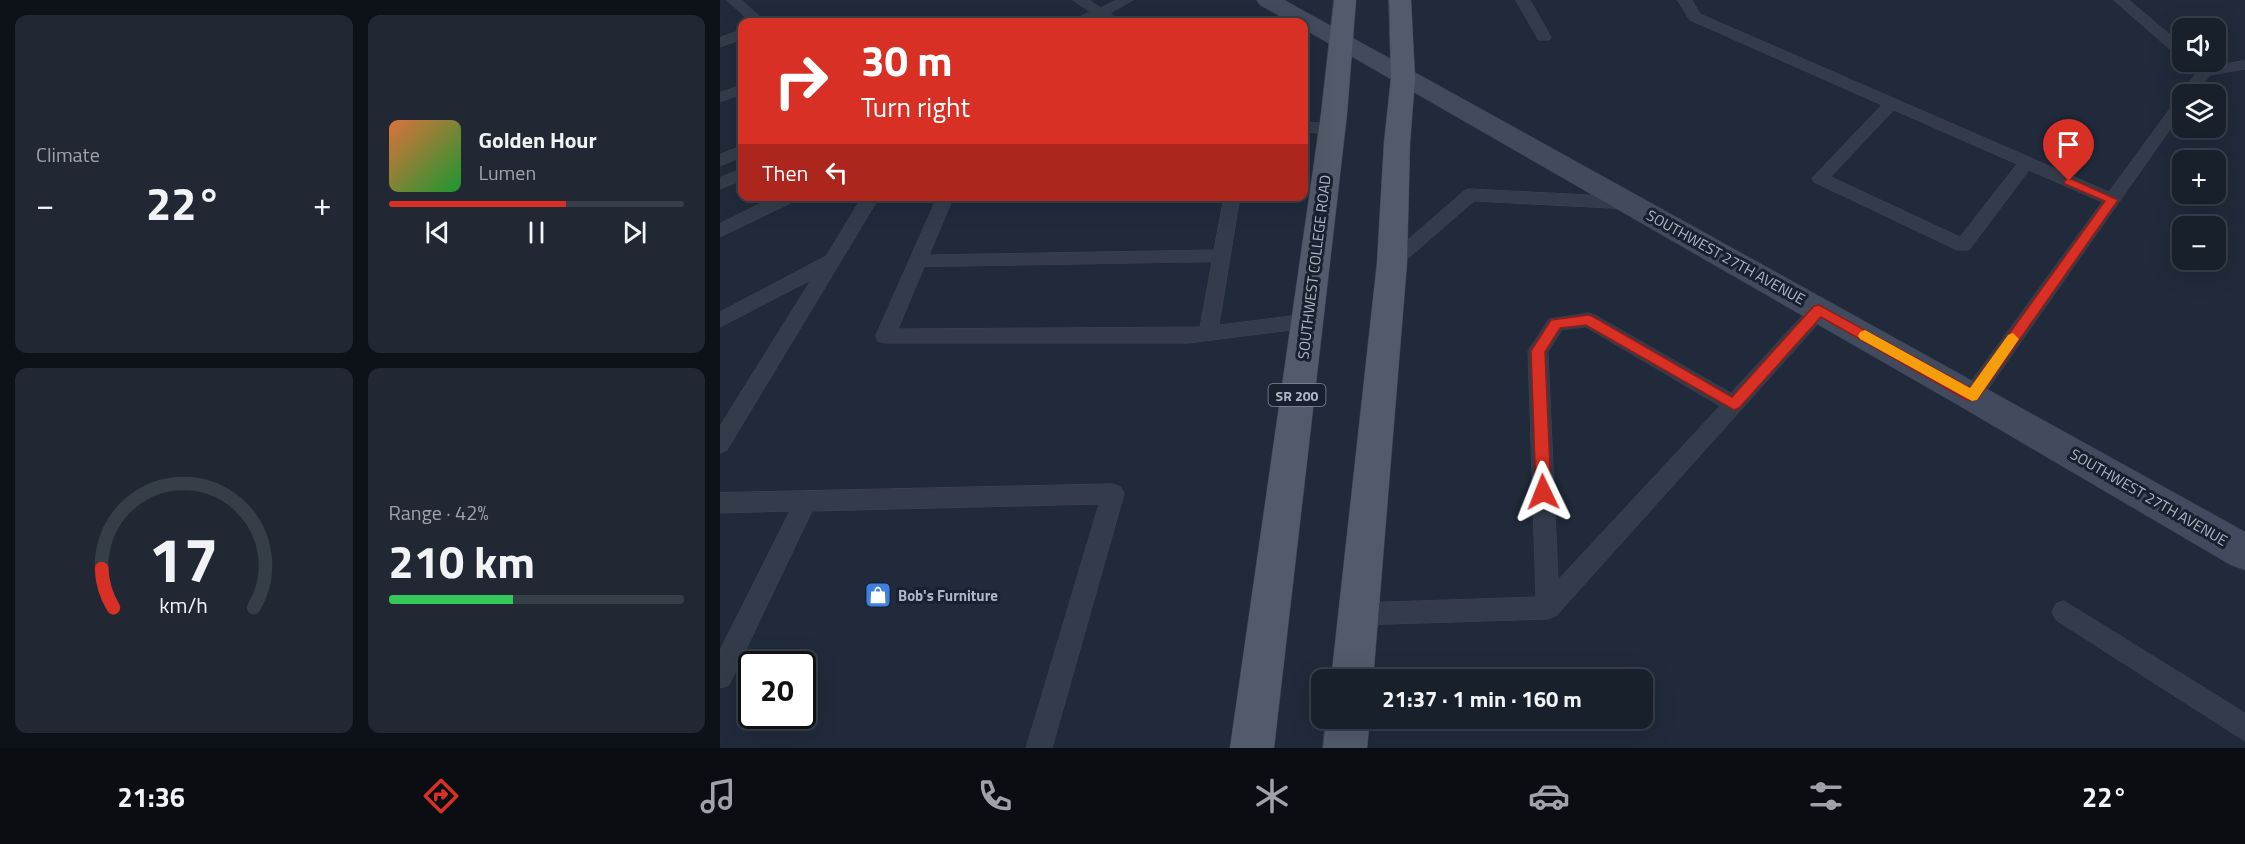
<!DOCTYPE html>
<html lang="en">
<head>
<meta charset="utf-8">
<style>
	:root { --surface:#18202c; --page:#212834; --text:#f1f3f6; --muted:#9fa3a9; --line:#363e48; --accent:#d93025 }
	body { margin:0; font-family:"Titillium Web",sans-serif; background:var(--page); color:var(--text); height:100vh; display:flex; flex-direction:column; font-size:22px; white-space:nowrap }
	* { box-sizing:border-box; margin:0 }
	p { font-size:20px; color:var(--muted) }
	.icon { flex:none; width:33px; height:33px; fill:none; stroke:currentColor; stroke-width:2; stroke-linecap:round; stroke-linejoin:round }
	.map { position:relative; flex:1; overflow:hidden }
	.details { display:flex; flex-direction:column; gap:15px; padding:15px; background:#0d1218; width:720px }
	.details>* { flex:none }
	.guide { position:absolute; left:18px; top:18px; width:570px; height:183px; border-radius:12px; box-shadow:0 6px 24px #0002,0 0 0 2px var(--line); background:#d93025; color:#fff; overflow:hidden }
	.buttons { position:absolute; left:1452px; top:18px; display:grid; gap:12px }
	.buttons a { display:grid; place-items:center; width:54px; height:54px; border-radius:12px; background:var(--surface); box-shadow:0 6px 24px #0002,0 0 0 2px var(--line); font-size:30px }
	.speed { position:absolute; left:18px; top:651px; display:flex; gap:12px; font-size:30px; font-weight:700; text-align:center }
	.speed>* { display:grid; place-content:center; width:78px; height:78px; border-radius:50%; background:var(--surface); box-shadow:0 6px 24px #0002,0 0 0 2px var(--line); line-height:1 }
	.speed .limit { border:3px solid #111; border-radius:9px; background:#fff; color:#111 }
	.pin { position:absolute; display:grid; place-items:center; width:51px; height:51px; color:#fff; margin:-62px -26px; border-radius:50% 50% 50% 0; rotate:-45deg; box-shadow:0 0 6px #0007 }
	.pin .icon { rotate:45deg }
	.me { position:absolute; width:66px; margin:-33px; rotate:358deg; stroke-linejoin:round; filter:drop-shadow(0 0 4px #0008) }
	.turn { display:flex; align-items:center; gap:21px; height:126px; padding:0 24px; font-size:27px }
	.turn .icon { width:78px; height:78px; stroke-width:2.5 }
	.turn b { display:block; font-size:42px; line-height:51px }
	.then { display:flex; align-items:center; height:57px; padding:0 24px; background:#0003; gap:12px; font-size:22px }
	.big { font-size:45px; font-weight:700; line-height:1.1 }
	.details .widget { flex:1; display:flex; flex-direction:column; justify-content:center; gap:9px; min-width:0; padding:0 21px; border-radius:12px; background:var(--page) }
	.details .dial { align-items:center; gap:0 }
	.dial svg { height:156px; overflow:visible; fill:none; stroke:var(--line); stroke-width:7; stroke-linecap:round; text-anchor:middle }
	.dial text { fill:var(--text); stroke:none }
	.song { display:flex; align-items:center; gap:18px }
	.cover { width:72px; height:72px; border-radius:9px; background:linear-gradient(135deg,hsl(20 70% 55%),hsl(130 70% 35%)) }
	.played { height:6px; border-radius:3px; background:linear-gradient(90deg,var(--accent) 60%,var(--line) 60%) }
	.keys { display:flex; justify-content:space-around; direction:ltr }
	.heat { display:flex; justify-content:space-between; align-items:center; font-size:33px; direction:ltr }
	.charge { height:9px; border-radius:4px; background:linear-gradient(90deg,#34c759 42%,var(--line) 0) }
	.details .tiles { flex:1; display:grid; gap:15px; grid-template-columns:repeat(2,1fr) }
	.trip { position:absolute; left:591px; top:669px; width:342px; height:60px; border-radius:12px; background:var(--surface); box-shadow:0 6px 24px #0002,0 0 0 2px var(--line); font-weight:700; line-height:60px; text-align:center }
	.tabs { display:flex; height:96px; justify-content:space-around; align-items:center; background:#0a0d12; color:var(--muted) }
	.tabs .icon { width:42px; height:42px }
	.tabs .active { color:var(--accent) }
	.tabs b { font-size:27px; color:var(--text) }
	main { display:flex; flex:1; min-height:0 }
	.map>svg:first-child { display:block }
</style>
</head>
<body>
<main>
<section class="details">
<div class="tiles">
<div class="widget"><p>Climate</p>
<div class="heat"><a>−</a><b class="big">22°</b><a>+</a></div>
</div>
<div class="widget">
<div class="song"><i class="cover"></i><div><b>Golden Hour</b><p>Lumen</p></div></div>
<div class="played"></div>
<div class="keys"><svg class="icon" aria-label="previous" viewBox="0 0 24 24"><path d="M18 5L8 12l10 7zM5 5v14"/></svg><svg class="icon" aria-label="pause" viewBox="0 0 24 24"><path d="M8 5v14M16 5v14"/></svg><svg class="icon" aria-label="next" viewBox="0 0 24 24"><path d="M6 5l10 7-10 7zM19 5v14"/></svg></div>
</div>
<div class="widget dial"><svg viewBox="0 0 100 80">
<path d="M14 69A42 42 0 1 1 86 69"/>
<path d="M14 69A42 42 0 0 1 8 49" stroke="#d93025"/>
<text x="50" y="56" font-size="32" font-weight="700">17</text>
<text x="50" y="72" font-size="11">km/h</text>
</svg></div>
<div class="widget"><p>Range · 42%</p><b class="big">210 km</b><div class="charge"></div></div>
</div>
</section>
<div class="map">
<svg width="1525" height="748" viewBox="0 0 1525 748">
	<rect width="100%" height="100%" fill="#202a3a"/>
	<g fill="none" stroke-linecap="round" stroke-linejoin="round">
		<defs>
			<path id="service" d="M7,0h15l23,22h-14z
				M353,0h16l12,8 15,-8h17l-23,13 10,9h-14l-7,-4 -9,4h-16l1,-3 15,-7z
				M796,0h14l21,37 -2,3h-10z
				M958,0h14l8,14 409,178 68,-93 5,-1v14l-203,290 -7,2 -7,-2 -3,-6 3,-6 137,-188 -73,-32 -60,80h-12l-143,-68 -2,-4 70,-73 -192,-85zM1174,110l123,54 -57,73 -129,-60z
				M1394,0h15l53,45v11l-5,-1z
				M22,30v9l-22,8v-9z
				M1525,61v8l-35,6 -15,19h-13v3l-1,-3 19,-26z
				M22,85v9l-22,8v-9z
				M584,122l28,2 8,5 -8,5 -28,-2z
				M22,146v11l-22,9v-11z
				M22,169v11l-22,9v-11z
				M750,189l159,8 6,2 2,4 -2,4 -6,2 -155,-8 -76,66 -6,2 -6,-2 -3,-4 3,-4 78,-68z
				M56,196h23l-2,4 -77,37v-13z
				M143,196h17l-153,254 -7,3v-27l91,-146 -91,47v-15l106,-56z
				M218,196h16l-25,59 285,-5 10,-54h16l-21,129 88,-11 7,2 2,5 -2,5 -7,2 -119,15h-303l-7,-2 -2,-5zM492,262l-12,65 -302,2 26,-62z
				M1099,303l7,2 2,5 -2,5 -270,301 -8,3 -190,6 -8,-3 -4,-8 4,-8 8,-3 178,-6 -8,-246 21,-32 39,-6 7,2 136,78 81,-88zM866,327l134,79 -162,174 -10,-228 14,-22z
				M393,484l8,3 3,7 -72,254h-26l73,-244 -287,7 -83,174 -9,3v-38l70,-139 -70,2v-20z
				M1344,601l181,112v28l-189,-121 -4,-8 4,-8z"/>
			<path id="secondary" d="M537,0h27l961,532v38l-14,-5 -271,-159 -656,-377v-7h-13l-31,-17z"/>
			<path id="primary" d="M614,0h22l-9,114 -73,634h-44l91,-634z
				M669,0h22l4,78 -5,65 -3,120 -34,417h-42l46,-417 7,-120 7,-65z
				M606,718h44l-3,30h-44z"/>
		</defs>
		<use href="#service" stroke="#3d4554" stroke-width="1"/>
		<use href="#secondary" stroke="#3d4554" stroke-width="1"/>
		<use href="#primary" stroke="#3d4554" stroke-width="1"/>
		<use href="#service" fill="#343c4b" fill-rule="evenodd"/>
		<use href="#secondary" fill="#424b5e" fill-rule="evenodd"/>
		<use href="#primary" fill="#525b6b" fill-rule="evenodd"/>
	</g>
	<path fill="#d93025" stroke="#8d1f18" stroke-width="1.5" d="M1349,178l49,22 -141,200h-10l-146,-83 -82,91 -5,2 -148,-85 -26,3 -15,24 6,140 -2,4 -6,2 -5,-2 -2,-4 -5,-141 20,-31 37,-5 4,1 140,81 82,-91 5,-1 151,83 135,-187 -40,-17 -1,-3z"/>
	<path fill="#f59e0b" d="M1145,330l105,58 38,-53 5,-2 6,6 -42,61 -5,1 -112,-62 -2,-3 2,-4z"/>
	<defs>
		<symbol id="shop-square" viewBox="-11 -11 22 22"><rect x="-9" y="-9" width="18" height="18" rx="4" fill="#3f7fe0" stroke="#19212f"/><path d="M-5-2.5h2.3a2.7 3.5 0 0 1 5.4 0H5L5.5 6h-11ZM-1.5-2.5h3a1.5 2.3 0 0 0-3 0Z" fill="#fff"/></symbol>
	</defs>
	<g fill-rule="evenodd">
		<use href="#shop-square" x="143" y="580" width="30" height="30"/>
	</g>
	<g text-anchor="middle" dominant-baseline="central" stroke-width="6" stroke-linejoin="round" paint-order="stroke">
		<rect fill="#19212f" stroke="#828999" stroke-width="1.5" x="548.5" y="384" width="57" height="22" rx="4.5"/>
		<g font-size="14" font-weight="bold" fill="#afb6c7">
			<text x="577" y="395">SR 200</text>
		</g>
		<g font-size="15" fill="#afb6c7" stroke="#19212f">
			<text transform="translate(1006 257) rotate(29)">SOUTHWEST 27TH AVENUE</text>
			<text transform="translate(594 267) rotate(-83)">SOUTHWEST COLLEGE ROAD</text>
			<text transform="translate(1429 497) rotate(30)">SOUTHWEST 27TH AVENUE</text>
		</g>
		<g font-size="15" font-weight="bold" fill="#afb6c7" stroke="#19212f" text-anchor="start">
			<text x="178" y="595">Bob's Furniture</text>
		</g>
	</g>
</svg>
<div class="buttons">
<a><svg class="icon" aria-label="sound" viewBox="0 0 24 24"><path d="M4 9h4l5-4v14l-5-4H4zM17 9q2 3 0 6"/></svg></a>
<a><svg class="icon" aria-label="layers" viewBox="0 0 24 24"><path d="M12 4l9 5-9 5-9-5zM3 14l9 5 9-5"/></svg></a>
<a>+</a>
<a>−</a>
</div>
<div class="speed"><div class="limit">20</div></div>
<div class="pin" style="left:1349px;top:181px;background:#d93025"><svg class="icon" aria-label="arrive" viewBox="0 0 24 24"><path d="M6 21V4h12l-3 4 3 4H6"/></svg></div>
<svg class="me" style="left:823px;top:492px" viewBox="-20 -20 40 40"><path d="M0-17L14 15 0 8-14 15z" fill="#d93025" stroke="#fff" stroke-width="4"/></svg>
<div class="trip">21:37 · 1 min · 160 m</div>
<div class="guide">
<div class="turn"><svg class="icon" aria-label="right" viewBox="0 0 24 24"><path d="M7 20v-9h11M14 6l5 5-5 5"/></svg><div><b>30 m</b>Turn right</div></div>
<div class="then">Then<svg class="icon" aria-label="left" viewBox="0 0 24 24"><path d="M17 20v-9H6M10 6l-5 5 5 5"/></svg></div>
</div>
</div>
</main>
<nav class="tabs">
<b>21:36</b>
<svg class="icon active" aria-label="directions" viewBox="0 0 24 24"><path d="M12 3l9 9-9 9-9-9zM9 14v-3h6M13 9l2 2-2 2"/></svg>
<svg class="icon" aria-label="music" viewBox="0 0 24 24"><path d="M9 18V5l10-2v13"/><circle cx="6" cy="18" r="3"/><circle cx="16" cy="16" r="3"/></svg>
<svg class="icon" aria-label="phone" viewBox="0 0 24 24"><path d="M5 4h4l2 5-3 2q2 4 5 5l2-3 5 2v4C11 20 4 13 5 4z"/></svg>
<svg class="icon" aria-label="climate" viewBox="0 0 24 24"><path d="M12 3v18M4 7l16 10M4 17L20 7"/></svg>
<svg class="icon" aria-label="car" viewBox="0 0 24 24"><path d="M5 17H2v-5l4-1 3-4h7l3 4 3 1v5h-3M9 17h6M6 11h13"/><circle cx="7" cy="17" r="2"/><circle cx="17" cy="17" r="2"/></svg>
<svg class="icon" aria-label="filters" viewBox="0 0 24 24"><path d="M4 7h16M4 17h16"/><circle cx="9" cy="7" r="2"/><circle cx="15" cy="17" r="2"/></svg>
<b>22°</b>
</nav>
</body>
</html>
